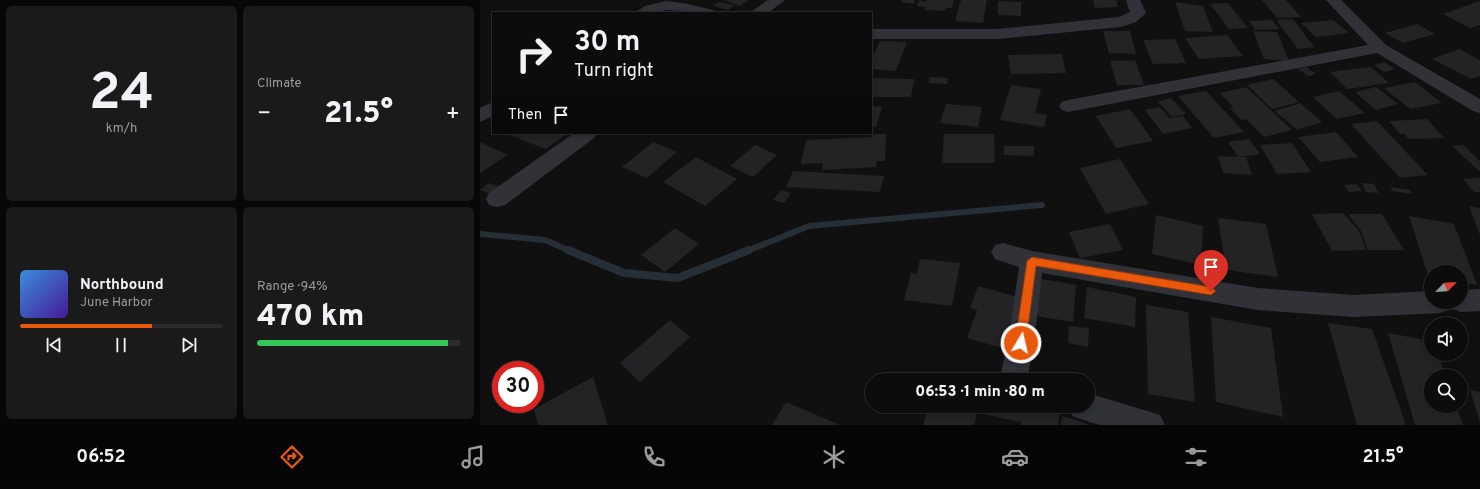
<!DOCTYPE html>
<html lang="en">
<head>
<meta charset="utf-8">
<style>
	:root { --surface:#0c0c0d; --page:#1a1a1b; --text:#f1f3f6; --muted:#9a9b9d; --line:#2c2c2e; --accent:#ea580c }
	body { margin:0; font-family:Overpass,sans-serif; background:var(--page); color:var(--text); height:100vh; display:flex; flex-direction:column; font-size:15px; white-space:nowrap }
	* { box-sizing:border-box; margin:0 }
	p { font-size:13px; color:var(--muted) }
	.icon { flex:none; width:22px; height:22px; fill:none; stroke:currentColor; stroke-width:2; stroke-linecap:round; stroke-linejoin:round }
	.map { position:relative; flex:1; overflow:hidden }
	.panel { display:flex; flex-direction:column; gap:6px; padding:6px; background:#070707; width:480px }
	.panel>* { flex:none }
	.top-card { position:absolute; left:12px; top:12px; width:380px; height:122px; border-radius:0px; box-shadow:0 2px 6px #0003,0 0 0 1px var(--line); background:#0c0c0d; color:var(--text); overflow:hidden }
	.needle { width:26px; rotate:65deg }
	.fabs { position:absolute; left:944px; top:265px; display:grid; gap:8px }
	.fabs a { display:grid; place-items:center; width:44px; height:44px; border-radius:50%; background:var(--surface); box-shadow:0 2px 6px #0003,0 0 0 1px var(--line); font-size:20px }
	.speed { position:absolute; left:12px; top:361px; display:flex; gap:8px; font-size:20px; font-weight:700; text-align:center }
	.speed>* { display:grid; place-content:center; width:52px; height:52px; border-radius:50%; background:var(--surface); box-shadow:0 2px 6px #0003,0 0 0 1px var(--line); line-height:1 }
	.speed .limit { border:6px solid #d22; background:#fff; color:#111 }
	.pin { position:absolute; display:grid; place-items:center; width:34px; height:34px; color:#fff; margin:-41px -17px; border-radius:50% 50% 50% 0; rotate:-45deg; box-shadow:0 0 4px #0007 }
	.pin .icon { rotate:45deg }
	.me { position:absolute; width:44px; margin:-22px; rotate:9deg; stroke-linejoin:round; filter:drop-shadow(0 0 3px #0008) }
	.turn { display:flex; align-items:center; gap:14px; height:84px; padding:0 16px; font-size:18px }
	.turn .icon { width:52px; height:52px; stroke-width:2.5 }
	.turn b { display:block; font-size:28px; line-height:34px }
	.then { display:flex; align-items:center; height:38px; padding:0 16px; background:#0003; gap:8px; font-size:15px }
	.big { font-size:30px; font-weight:800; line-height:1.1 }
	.panel .widget { flex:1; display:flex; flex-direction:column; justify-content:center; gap:6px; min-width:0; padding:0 14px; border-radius:6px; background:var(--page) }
	.panel .dial { align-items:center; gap:0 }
	.dial b { font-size:52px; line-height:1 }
	.song { display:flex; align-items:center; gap:12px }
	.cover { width:48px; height:48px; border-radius:6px; background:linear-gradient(135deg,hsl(210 70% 55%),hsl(260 70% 35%)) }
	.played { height:4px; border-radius:2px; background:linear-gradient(90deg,var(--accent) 65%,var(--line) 65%) }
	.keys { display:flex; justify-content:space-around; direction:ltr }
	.heat { display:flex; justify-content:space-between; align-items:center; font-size:22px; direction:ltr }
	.charge { height:6px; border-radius:3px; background:linear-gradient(90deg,#34c759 94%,var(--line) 0) }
	.panel .tiles { flex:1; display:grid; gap:6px; grid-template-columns:repeat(2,1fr) }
	.trip { position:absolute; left:385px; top:373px; width:230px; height:40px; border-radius:20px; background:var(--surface); box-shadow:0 2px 6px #0003,0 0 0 1px var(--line); font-weight:800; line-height:40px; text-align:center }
	.menu { display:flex; height:64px; justify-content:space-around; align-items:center; background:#050505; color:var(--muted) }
	.menu .icon { width:28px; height:28px }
	.menu .active { color:var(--accent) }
	.menu b { font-size:18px; color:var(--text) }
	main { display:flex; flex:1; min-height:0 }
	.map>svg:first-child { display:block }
</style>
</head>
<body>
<main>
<section class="panel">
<div class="tiles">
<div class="widget dial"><b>24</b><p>km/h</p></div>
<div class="widget"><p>Climate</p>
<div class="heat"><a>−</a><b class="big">21.5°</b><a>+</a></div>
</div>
<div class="widget">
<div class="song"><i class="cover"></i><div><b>Northbound</b><p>June Harbor</p></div></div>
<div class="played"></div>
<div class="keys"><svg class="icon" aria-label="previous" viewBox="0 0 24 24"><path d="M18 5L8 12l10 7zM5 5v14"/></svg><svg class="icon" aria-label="pause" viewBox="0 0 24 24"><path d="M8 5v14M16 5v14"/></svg><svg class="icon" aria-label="next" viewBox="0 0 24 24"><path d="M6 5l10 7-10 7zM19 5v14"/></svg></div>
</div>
<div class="widget"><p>Range · 94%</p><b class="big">470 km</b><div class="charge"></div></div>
</div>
</section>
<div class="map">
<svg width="1000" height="425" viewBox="0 0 1000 425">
	<rect width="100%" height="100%" fill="#101011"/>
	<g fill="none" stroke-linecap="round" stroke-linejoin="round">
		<path stroke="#262f35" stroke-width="6" d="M0,234l65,6 25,11
			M267,251l62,-25 233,-21"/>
		<path stroke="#262f35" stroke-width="8" d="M88,250l56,23 54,5 71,-28"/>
	</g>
	<path fill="#232326" d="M244,0h25l-9,6z
		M422,0h13l-1,4 -13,-2z
		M439,0l7,2v-2h28l-2,8h-6l-1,3 -21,-1 2,-3 -9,-1z
		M481,0h26l-4,23 -28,-2z
		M613,0h23l2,7 -23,1z
		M782,0h24l15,17 -24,1z
		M518,1l23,1v14l-23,-1z
		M1000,1v24l-10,3 -27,-14z
		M239,2l15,3 -6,5 -15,-4z
		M695,2l28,4 10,26 -28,-1z
		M748,3l20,25 -19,1 -19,-25z
		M813,19l21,28 -16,2 -22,-29z
		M792,20l7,9 -24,1 -6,-9z
		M853,20l16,13 -33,4 -15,-14z
		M937,24l18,10 -32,9 -18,-10z
		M623,31h27l6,23 -27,-1z
		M773,31l24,1 12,29 -25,-2z
		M747,35l16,21 -44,3 -14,-21z
		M695,39l11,24 -33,1 -10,-24z
		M400,41l27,1 -11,29 -25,-2v-9z
		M979,49l21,11v16l-9,3 -39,-20z
		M582,54l4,19 -55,1 -3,-19z
		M655,60l9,25h-27l-7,-24z
		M904,62l11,7 -11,3 -10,-7z
		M826,67l10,7 -8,2 -10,-7z
		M891,67l18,16 -42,6 -17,-17z
		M450,77l18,1 -1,6 -18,-1z
		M391,78l43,1 -3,18h-40z
		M793,79l26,23 -27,7 -25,-24z
		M935,82l27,21 -32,6 -26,-21z
		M531,85l30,4 -6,24 12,2 -3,12 -44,-7z
		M766,87l46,43 -28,7 -18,-18 -4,1 -12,-12 3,-1 -13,-14z
		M896,87l22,17 -22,6 -21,-18z
		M726,91l38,41 -30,6 -36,-42z
		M859,91l26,22 -28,6 -24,-22z
		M691,98l15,16 -14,3 -14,-15z
		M820,103l22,19 -25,8 -22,-19z
		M466,104l36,3 -4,20 -38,-4z
		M391,106l11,1 -6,20h-5z
		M680,107l9,11 14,-2 9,12 -29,6 -18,-24z
		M650,109l23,32 -37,7 -20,-32z
		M947,119l17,19 -35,1 -5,-5h-4l-11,-13z
		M897,121l51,54 -28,3 -49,-54z
		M856,132l22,25 -38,5 -22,-25z
		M24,133h64l-22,16z
		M392,134h14l-1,27h-8l-1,6 -54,3 1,-7 -22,1 5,-24 66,-3z
		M464,134h50l1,29h-53z
		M769,139l11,15 -21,3h7l6,18 -29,-2 -5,-17 20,1 -10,-15z
		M0,142l28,13 -28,18z
		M173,142l24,10 -30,26 -25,-11z
		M812,143l19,29 -34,2 -17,-29z
		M275,145l22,10 -24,22 -23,-11z
		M983,145l17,16v11l-28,-26z
		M524,146h30v10l-30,-1z
		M216,157l41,22 -32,27 -42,-24z
		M640,159l29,45 -43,10 -26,-46z
		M313,171l91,5 -4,16 -94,-5z
		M1000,178v14h-6l-11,-13z
		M8,183l15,5 -9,7 -14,-5z
		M882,183l12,1 5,9 -13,-1z
		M876,184l6,7 -13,1 -5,-7z
		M911,187l19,3 2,4 -20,-3z
		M301,190l10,3 -7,10 -11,-3z
		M989,206l11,2v27z
		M863,213l16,18 7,19 -34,1 -20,-37z
		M868,214h34l22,36h-36l-7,-19z
		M676,215l47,11 -2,39 -49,-11z
		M929,216l45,8 23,61 -16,-3v-10h-30v4l-3,-1z
		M738,218l48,6 12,53 -52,-7z
		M630,224l13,26 -43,8 -11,-26z
		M195,228l24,16 -34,28 -24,-17z
		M440,259l40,4 -8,43 -48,-6 7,-27 6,1z
		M556,278l40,7 -3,37 -43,-7z
		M498,286l47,13 -16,51 -42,-12 10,-28 -7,-2z
		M607,287l49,10 -1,30 -51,-9z
		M666,305l42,7 7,90 -47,-8z
		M731,317l60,11 12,89 -67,-15z
		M190,320l20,17 -50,45 -20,-19z
		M848,323l44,6 34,96h-49z
		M589,326l20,2 -1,19 -20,-4z
		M908,333l43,8v13h7l8,22h-15v30h25l7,19h-48z
		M113,377l15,48h-70l-4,-16z
		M990,390l10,2v30z
		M306,402l54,23h-68z
		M449,406h46l4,1 -5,18h-51z
		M508,406h55l17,4 -2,15h-37v-3l-34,-7z
		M583,416l27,9h-30z"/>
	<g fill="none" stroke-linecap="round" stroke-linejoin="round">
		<path fill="#313237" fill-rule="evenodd" d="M288,0h17l-17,13h-19z
			M646,0h14l6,13 -10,9 -16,5 -123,12h-126v-10h126l122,-12 11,-5z
			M846,0h15l45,45 94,54v14l-7,-2 -96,-58 -309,59 -6,-2 -3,-4 3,-4 6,-2 300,-55z
			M186,1l17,2 30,7 3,3 -50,-3 -12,3h-20l11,-7z
			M13,102v14l-13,6v-14z
			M94,133h23l-3,5 -89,67 -8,2 -8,-2 -3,-6 3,-6z
			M523,243l29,8 226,37 96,7 77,-4v11h30v-12l19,-1v22l-19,1 -9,-3 -1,-3 -2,4 -9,3 -86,4 -96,-7 -216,-37 -8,70 -7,37h-28l9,-37 11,-76 -24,-8 -4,-7 4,-7z
			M608,393l72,22 5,10h-66l-27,-9 -4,-10h20z"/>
	</g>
	<path fill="#ea580c" stroke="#983908" d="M552,257l179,30 5,4 -5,4 -175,-29 -10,77 -1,3 -4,2 -4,-2 -2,-3 12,-82z"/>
</svg>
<div class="fabs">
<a><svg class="needle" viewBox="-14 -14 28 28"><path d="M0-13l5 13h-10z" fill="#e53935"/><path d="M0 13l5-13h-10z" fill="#9a9b9d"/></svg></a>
<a><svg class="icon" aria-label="sound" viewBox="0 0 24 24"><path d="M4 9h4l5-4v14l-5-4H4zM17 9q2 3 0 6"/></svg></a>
<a><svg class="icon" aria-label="search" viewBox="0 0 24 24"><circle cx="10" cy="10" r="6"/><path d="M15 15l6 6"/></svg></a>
</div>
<div class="speed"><div class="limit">30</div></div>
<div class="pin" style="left:731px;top:291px;background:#d93025"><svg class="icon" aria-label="arrive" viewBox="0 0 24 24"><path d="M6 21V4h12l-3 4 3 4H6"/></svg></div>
<svg class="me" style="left:541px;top:343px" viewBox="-20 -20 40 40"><circle r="17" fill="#ea580c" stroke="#fff" stroke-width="3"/><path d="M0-11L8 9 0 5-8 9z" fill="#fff"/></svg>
<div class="trip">06:53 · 1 min · 80 m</div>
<div class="top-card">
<div class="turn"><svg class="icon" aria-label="right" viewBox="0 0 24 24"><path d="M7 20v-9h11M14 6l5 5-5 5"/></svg><div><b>30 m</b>Turn right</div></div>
<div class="then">Then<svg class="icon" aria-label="arrive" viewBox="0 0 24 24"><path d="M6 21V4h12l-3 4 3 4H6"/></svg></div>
</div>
</div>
</main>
<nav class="menu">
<b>06:52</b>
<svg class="icon active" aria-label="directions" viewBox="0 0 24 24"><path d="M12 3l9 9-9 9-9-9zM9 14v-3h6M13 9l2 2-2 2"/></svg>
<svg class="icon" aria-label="music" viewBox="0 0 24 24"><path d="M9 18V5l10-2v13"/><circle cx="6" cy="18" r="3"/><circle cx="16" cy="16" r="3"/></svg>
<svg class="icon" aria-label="phone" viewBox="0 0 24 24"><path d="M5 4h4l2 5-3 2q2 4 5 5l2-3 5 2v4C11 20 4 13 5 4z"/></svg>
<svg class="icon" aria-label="climate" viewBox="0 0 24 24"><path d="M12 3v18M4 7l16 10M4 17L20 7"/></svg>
<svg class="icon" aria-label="car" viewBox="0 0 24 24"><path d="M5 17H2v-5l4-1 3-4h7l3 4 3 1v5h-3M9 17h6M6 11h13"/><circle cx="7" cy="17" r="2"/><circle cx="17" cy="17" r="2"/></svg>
<svg class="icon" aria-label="filters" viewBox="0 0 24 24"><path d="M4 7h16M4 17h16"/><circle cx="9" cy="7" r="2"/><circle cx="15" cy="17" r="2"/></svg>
<b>21.5°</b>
</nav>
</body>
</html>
